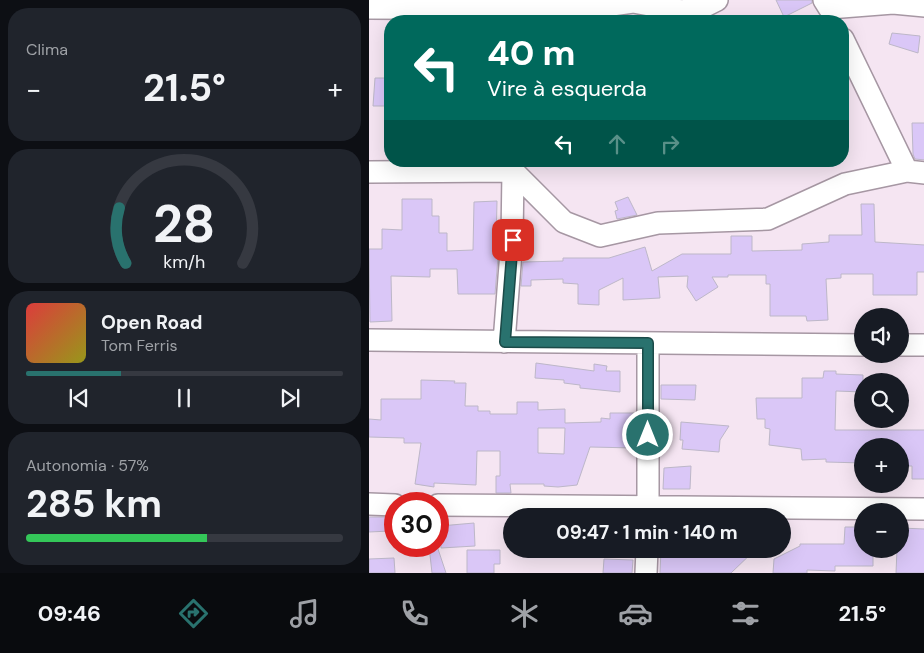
<!DOCTYPE html>
<html lang="pt">
<head>
<meta charset="utf-8">
<style>
	:root { --surface:#171b24; --page:#20242c; --text:#f1f3f6; --muted:#9ea1a6; --line:#363941; --accent:#29726e }
	body { margin:0; font-family:"DM Sans",sans-serif; background:var(--page); color:var(--text); height:100vh; display:flex; flex-direction:column; font-size:19px; white-space:nowrap }
	* { box-sizing:border-box; margin:0 }
	p { font-size:16px; color:var(--muted) }
	.icon { flex:none; width:28px; height:28px; fill:none; stroke:currentColor; stroke-width:2; stroke-linecap:round; stroke-linejoin:round }
	.map { position:relative; flex:1; overflow:hidden }
	.sheet { display:flex; flex-direction:column; gap:8px; padding:8px; background:#0d0f14; width:369px }
	.sheet>* { flex:none }
	.guide { position:absolute; left:15px; top:15px; width:465px; height:152px; border-radius:20px; box-shadow:0 5px 20px #0002; background:#00695c; color:#fff; overflow:hidden }
	.tools { position:absolute; left:485px; top:308px; display:grid; gap:10px }
	.tools a { display:grid; place-items:center; width:55px; height:55px; border-radius:50%; background:var(--surface); box-shadow:0 5px 20px #0002; font-size:25px }
	.speed { position:absolute; left:15px; top:492px; display:flex; gap:10px; font-size:25px; font-weight:700; text-align:center }
	.speed>* { display:grid; place-content:center; width:65px; height:65px; border-radius:50%; background:var(--surface); box-shadow:0 5px 20px #0002; line-height:1 }
	.speed .limit { border:8px solid #d22; background:#fff; color:#111 }
	.pin { position:absolute; display:grid; place-items:center; width:42px; height:42px; color:#fff; margin:-21px; border-radius:10px; box-shadow:0 2px 8px #0006 }
	.me { position:absolute; width:55px; margin:-28px; rotate:0deg; stroke-linejoin:round; filter:drop-shadow(0 0 4px #0008) }
	.turn { display:flex; align-items:center; gap:18px; height:105px; padding:0 20px; font-size:22px }
	.turn .icon { width:65px; height:65px; stroke-width:2.5 }
	.turn b { display:block; font-size:35px; line-height:42px }
	.lanes { display:flex; align-items:center; height:48px; padding:0 20px; background:#0003; justify-content:center; gap:25px; direction:ltr }
	.lanes .off { opacity:.35 }
	.big { font-size:38px; font-weight:700; line-height:1.1 }
	.sheet .tile { flex:1; display:flex; flex-direction:column; justify-content:center; gap:8px; min-width:0; padding:0 18px; border-radius:20px; background:var(--page) }
	.sheet .dial { align-items:center; gap:0 }
	.dial svg { height:130px; overflow:visible; fill:none; stroke:var(--line); stroke-width:7; stroke-linecap:round; text-anchor:middle }
	.dial text { fill:var(--text); stroke:none }
	.song { display:flex; align-items:center; gap:15px }
	.cover { width:60px; height:60px; border-radius:8px; background:linear-gradient(135deg,hsl(0 70% 55%),hsl(60 70% 35%)) }
	.played { height:5px; border-radius:2px; background:linear-gradient(90deg,var(--accent) 30%,var(--line) 30%) }
	.keys { display:flex; justify-content:space-around; direction:ltr }
	.heat { display:flex; justify-content:space-between; align-items:center; font-size:28px; direction:ltr }
	.charge { height:8px; border-radius:4px; background:linear-gradient(90deg,#34c759 57%,var(--line) 0) }
	.trip { position:absolute; left:134px; top:508px; width:288px; height:50px; border-radius:25px; background:var(--surface); box-shadow:0 5px 20px #0002; font-weight:700; line-height:50px; text-align:center }
	.menu { display:flex; height:80px; justify-content:space-around; align-items:center; background:#090b0e; color:var(--muted) }
	.menu .icon { width:35px; height:35px }
	.menu .active { color:var(--accent) }
	.menu b { font-size:22px; color:var(--text) }
	main { display:flex; flex:1; min-height:0 }
	.map>svg:first-child { display:block }
</style>
</head>
<body>
<main>
<section class="sheet">
<div class="tile"><p>Clima</p>
<div class="heat"><a>−</a><b class="big">21.5°</b><a>+</a></div>
</div>
<div class="tile dial"><svg viewBox="0 0 100 80">
<path d="M14 69A42 42 0 1 1 86 69"/>
<path d="M14 69A42 42 0 0 1 10 35" stroke="#29726e"/>
<text x="50" y="56" font-size="32" font-weight="700">28</text>
<text x="50" y="72" font-size="11">km/h</text>
</svg></div>
<div class="tile">
<div class="song"><i class="cover"></i><div><b>Open Road</b><p>Tom Ferris</p></div></div>
<div class="played"></div>
<div class="keys"><svg class="icon" aria-label="previous" viewBox="0 0 24 24"><path d="M18 5L8 12l10 7zM5 5v14"/></svg><svg class="icon" aria-label="pause" viewBox="0 0 24 24"><path d="M8 5v14M16 5v14"/></svg><svg class="icon" aria-label="next" viewBox="0 0 24 24"><path d="M6 5l10 7-10 7zM19 5v14"/></svg></div>
</div>
<div class="tile"><p>Autonomia · 57%</p><b class="big">285 km</b><div class="charge"></div></div>
</section>
<div class="map">
<svg width="556" height="573" viewBox="0 0 556 573">
	<rect width="100%" height="100%" fill="#f5e5f2"/>
	<path fill="#dac7f7" stroke="#bdb7c8" fill-rule="evenodd" d="M407,0h36v3l-28,14z
		M523,33l28,3 -2,17 -29,-9z
		M6,78h15v28h-17z
		M543,123h13v37l-10,-1 -2,-5z
		M259,197l9,18 -20,4 -2,-8 3,-1 -3,-8z
		M33,199h30v17h7v17h8v18l26,-1 1,-48 23,-1 -1,44h3l-4,49h-37l-1,-25h-27v8l-39,-1 1,45 -22,1 -1,-73h13v-20l20,1z
		M492,204h13l1,38 50,3v27h-8v23h-44v-21h-32v4l-15,1 2,41 -21,1 -1,-5h-36v-32h-4v-9h-38v2h-16l6,10 -22,14 -9,-14 1,-11 -30,1 2,21 -37,2v-22l-24,12v15l-21,-1v-20l-15,-1v-4l-32,1v6h-10l2,-24 40,-1v-3h46l36,-11 7,24 30,-17h49v-18h21v15l50,-1v-6l27,-2v-7h33z
		M167,363l58,8v-7l13,2 -1,5h14v21l-40,-4v-3l-16,-2v-3l-29,-2z
		M455,371h12v3l27,1v17l-27,-1 -1,39h90v49h-13v-13h-12v-20h-37v17l-37,-1v-3l-24,1 -1,-11 -32,-4 1,-16 -5,-1v-9h-8l-1,-21h46v-20h21z
		M52,380l34,1 -1,2h12l-1,23h13v5h12v3h27v-12h21v8l27,-1v14l36,-1v-4l9,1v-6h24l1,35 -45,-1 -13,38 -19,2 -14,-1v-2h-34l1,9h-15v-17h4v-25h-23l-1,34 -42,-2v4l-19,-3 6,-41h-17v-5l-35,-1v-18l12,1v-21h40zM169,428h27l-1,26 -26,-1z
		M292,385h35l-1,15 -34,-1z
		M312,422l48,4 -9,14 -1,12 -37,-3 1,-9h-3z
		M322,466l-1,23h-27l1,-21z
		M0,517h20l1,14 -21,1z
		M105,523l1,23 -34,2 -1,-22z
		M476,527h18v22h10v17h-38v5l-28,-1v3h-34l1,-14 26,-13v-2h44z
		M531,528l25,1v44h-29l1,-24h3z
		M60,546h8l9,27h-14z
		M292,549h32v4h7l-1,4h18l8,-8h31l-25,24h-71z
		M98,550h33v14h-6v9h-27z
		M25,558l1,15h-26v-14z
		M235,559l29,1 -1,13h-29z"/>
	<g fill="none" stroke-linecap="round" stroke-linejoin="round">
		<defs>
			<path id="minor" d="M455,0l5,8 64,-5 32,3
				M0,8l214,1 50,-7 49,9 23,-5 12,-6
				M474,39l64,132
				M0,172l144,-1 51,51 36,14 58,-13 110,-4 77,-35 62,-13 18,2
				M0,340l494,5
				M135,342l8,-103 1,-68
				M279,343v173
				M531,345h25
				M0,504l26,1
				M69,505l487,4
				M277,573l1,-24"/>
		</defs>
		<use href="#minor" stroke="#a697a3" stroke-width="24"/>
		<use href="#minor" stroke="#fff" stroke-width="21"/>
	</g>
	<g fill="none" stroke-linecap="round" stroke-linejoin="round">
		<defs>
			<path id="route" d="M144,240l-8,102 143,1v92"/>
		</defs>
		<use href="#route" stroke="#1b4a48" stroke-width="12"/>
		<use href="#route" stroke="#29726e" stroke-width="9"/>
	</g>
</svg>
<div class="tools">
<a><svg class="icon" aria-label="sound" viewBox="0 0 24 24"><path d="M4 9h4l5-4v14l-5-4H4zM17 9q2 3 0 6"/></svg></a>
<a><svg class="icon" aria-label="search" viewBox="0 0 24 24"><circle cx="10" cy="10" r="6"/><path d="M15 15l6 6"/></svg></a>
<a>+</a>
<a>−</a>
</div>
<div class="speed"><div class="limit">30</div></div>
<div class="pin" style="left:144px;top:240px;background:#d93025"><svg class="icon" aria-label="arrive" viewBox="0 0 24 24"><path d="M6 21V4h12l-3 4 3 4H6"/></svg></div>
<svg class="me" style="left:279px;top:435px" viewBox="-20 -20 40 40"><circle r="17" fill="#29726e" stroke="#fff" stroke-width="3"/><path d="M0-11L8 9 0 5-8 9z" fill="#fff"/></svg>
<div class="trip">09:47 · 1 min · 140 m</div>
<div class="guide">
<div class="turn"><svg class="icon" aria-label="left" viewBox="0 0 24 24"><path d="M17 20v-9H6M10 6l-5 5 5 5"/></svg><div><b>40 m</b>Vire à esquerda</div></div>
<div class="lanes"><svg class="icon" aria-label="left" viewBox="0 0 24 24"><path d="M17 20v-9H6M10 6l-5 5 5 5"/></svg><svg class="icon off" aria-label="ahead" viewBox="0 0 24 24"><path d="M12 20V5M6 11l6-6 6 6"/></svg><svg class="icon off" aria-label="right" viewBox="0 0 24 24"><path d="M7 20v-9h11M14 6l5 5-5 5"/></svg></div>
</div>
</div>
</main>
<nav class="menu">
<b>09:46</b>
<svg class="icon active" aria-label="directions" viewBox="0 0 24 24"><path d="M12 3l9 9-9 9-9-9zM9 14v-3h6M13 9l2 2-2 2"/></svg>
<svg class="icon" aria-label="music" viewBox="0 0 24 24"><path d="M9 18V5l10-2v13"/><circle cx="6" cy="18" r="3"/><circle cx="16" cy="16" r="3"/></svg>
<svg class="icon" aria-label="phone" viewBox="0 0 24 24"><path d="M5 4h4l2 5-3 2q2 4 5 5l2-3 5 2v4C11 20 4 13 5 4z"/></svg>
<svg class="icon" aria-label="climate" viewBox="0 0 24 24"><path d="M12 3v18M4 7l16 10M4 17L20 7"/></svg>
<svg class="icon" aria-label="car" viewBox="0 0 24 24"><path d="M5 17H2v-5l4-1 3-4h7l3 4 3 1v5h-3M9 17h6M6 11h13"/><circle cx="7" cy="17" r="2"/><circle cx="17" cy="17" r="2"/></svg>
<svg class="icon" aria-label="filters" viewBox="0 0 24 24"><path d="M4 7h16M4 17h16"/><circle cx="9" cy="7" r="2"/><circle cx="15" cy="17" r="2"/></svg>
<b>21.5°</b>
</nav>
</body>
</html>
